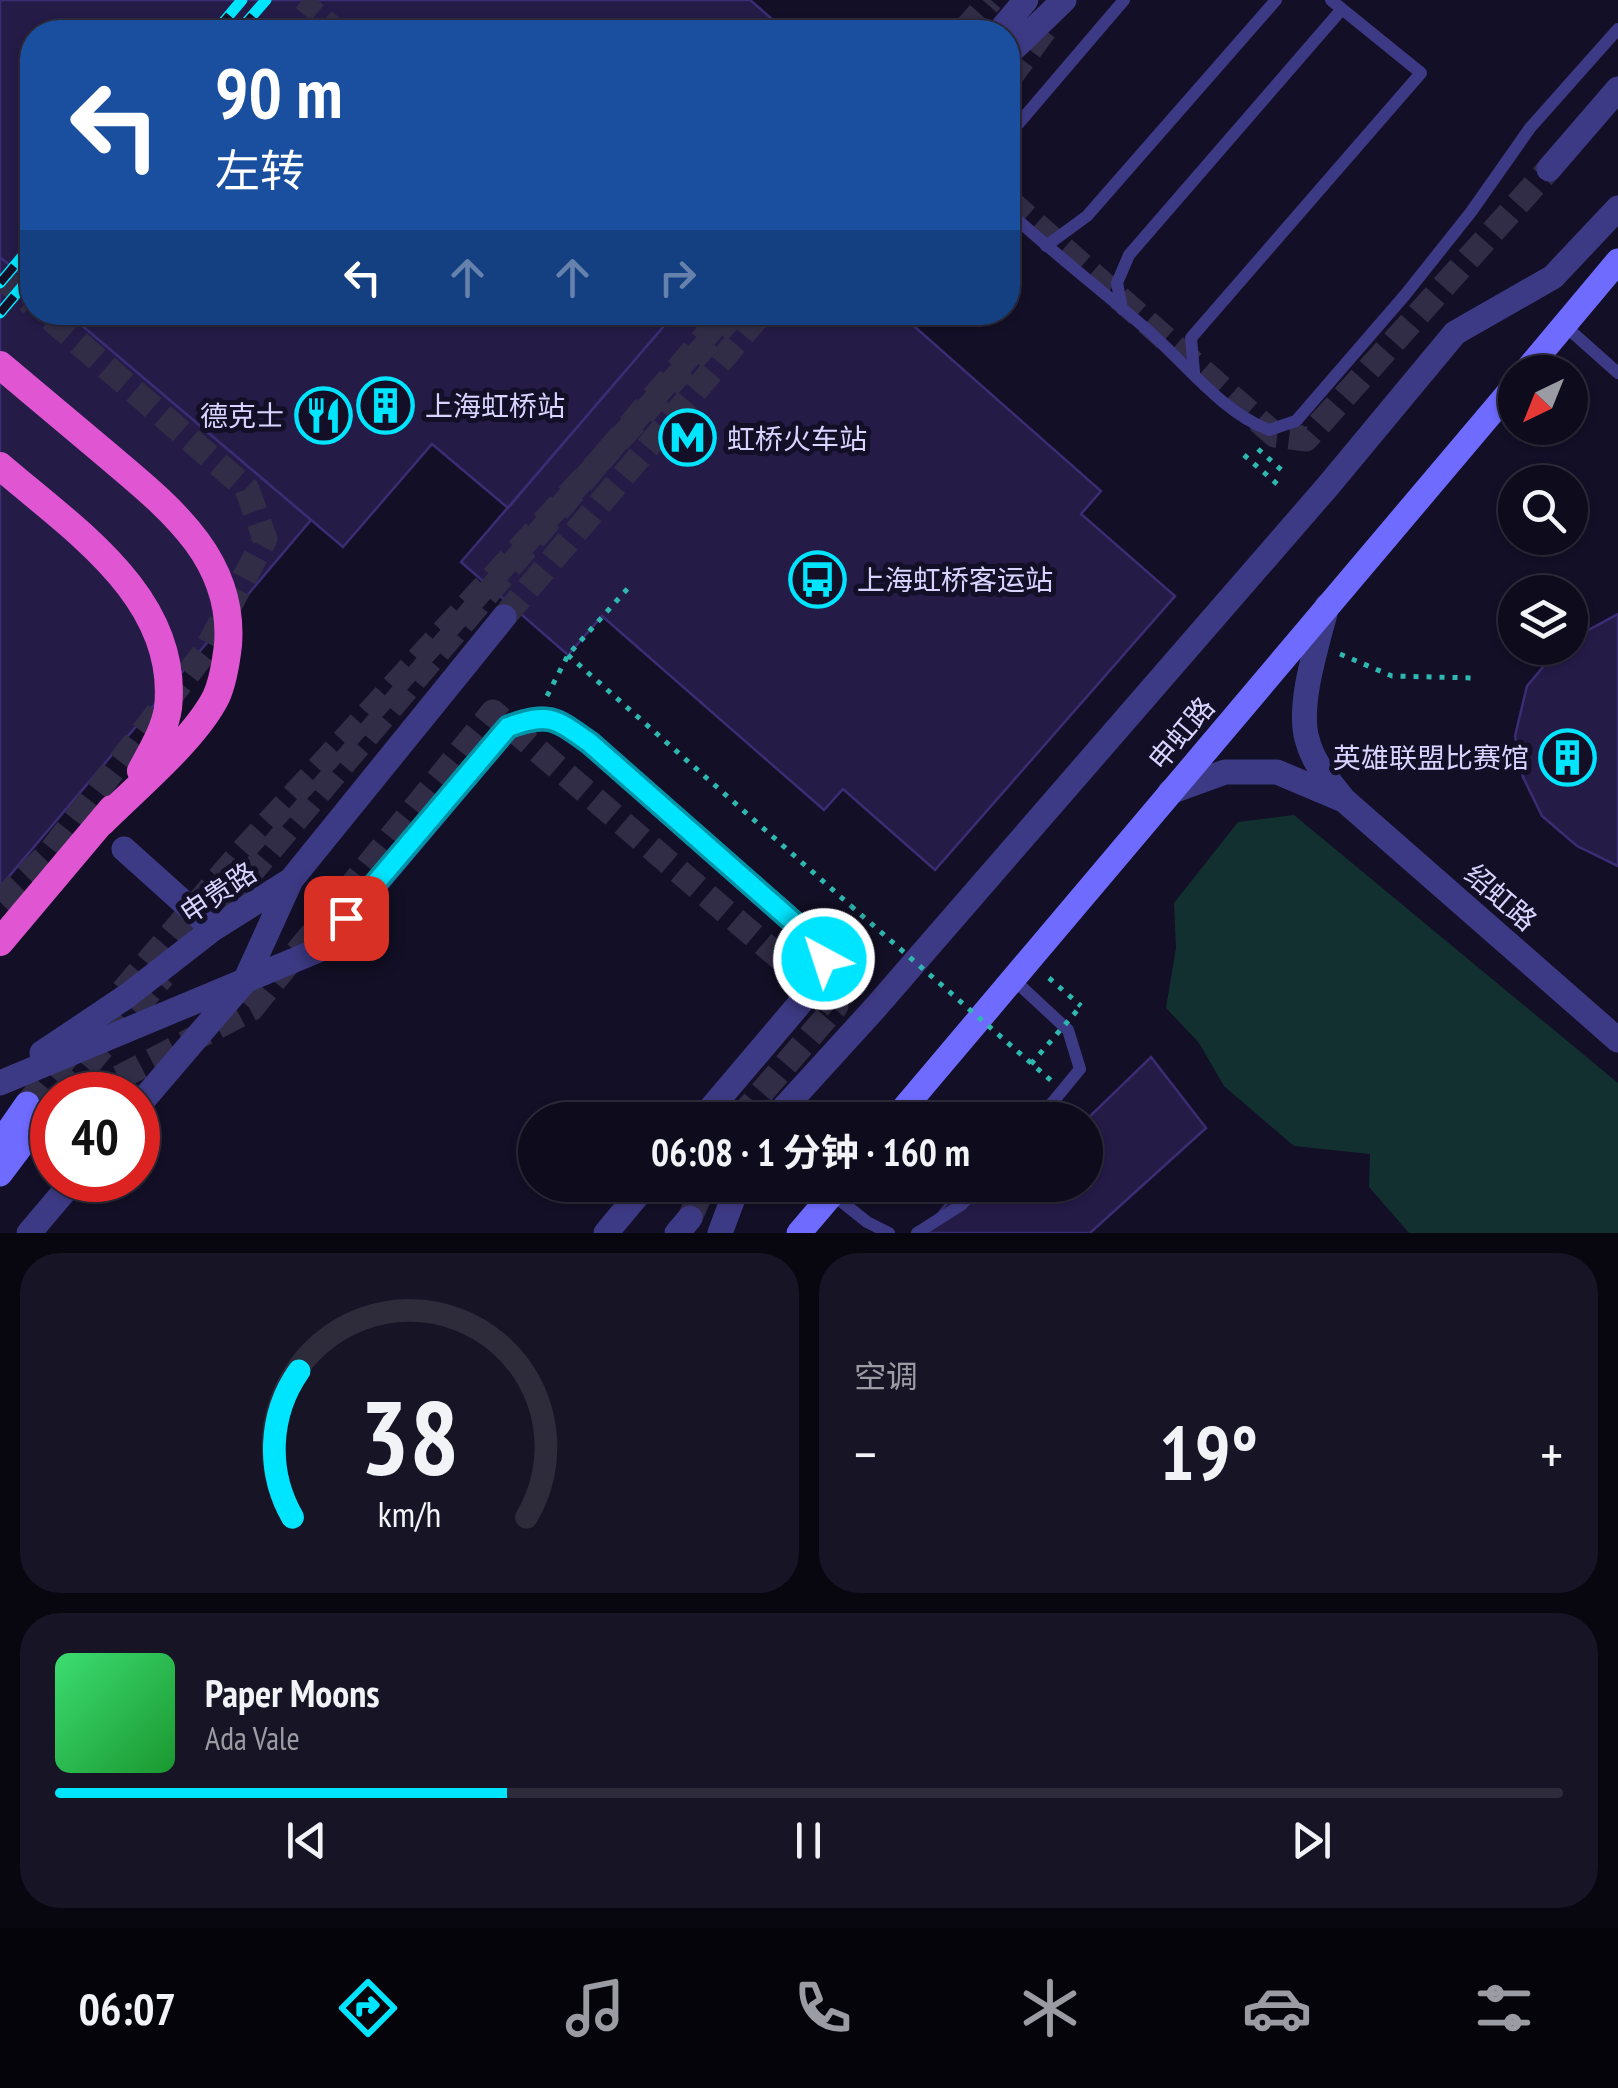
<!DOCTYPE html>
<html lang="zh">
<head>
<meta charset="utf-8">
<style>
	:root { --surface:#0e0b1c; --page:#171425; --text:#f1f3f6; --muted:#9b9ba3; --line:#2e2b3b; --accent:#00e5ff }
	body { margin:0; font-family:"PT Sans Narrow","Noto Sans SC",sans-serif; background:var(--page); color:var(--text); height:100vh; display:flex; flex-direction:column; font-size:38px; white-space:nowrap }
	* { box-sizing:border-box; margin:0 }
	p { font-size:32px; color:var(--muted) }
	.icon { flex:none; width:55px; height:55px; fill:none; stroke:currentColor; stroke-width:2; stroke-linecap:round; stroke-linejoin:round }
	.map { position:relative; height:1233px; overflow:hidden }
	.side { display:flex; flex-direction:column; gap:20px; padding:20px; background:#08060f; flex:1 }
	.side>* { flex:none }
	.banner { position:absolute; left:20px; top:20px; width:1000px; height:305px; border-radius:40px; box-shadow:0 2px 8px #0004,0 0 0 2px var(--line); background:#1a4fa0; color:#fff; overflow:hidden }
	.needle { width:65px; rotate:223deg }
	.controls { position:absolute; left:1498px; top:355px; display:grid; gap:20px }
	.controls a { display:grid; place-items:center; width:90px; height:90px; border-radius:50%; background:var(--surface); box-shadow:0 2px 8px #0004,0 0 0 2px var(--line); font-size:50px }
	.speed { position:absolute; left:30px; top:1072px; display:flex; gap:20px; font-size:50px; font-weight:700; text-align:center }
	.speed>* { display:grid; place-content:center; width:130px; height:130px; border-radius:50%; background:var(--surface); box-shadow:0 2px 8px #0004,0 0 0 2px var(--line); line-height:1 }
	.speed .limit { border:15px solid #d22; background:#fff; color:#111 }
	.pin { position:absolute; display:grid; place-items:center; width:85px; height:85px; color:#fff; margin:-42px; border-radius:20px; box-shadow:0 5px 15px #0006 }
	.me { position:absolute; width:110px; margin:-55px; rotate:320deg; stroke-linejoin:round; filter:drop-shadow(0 0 8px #0008) }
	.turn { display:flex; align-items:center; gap:35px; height:210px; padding:0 30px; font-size:45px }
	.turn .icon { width:130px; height:130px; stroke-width:2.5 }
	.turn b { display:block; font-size:70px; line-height:85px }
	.lanes { display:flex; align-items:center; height:95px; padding:0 30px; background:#0003; justify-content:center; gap:50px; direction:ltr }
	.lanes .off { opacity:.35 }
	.big { font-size:75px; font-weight:700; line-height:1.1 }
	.side .tile { flex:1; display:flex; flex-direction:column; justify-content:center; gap:15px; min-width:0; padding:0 35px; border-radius:40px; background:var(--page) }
	.side .dial { align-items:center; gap:0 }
	.dial svg { height:260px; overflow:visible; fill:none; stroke:var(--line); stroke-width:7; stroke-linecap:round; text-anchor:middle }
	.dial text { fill:var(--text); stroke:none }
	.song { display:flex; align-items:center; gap:30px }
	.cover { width:120px; height:120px; border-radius:15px; background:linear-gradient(135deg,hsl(140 70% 55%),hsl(130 70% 35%)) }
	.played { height:10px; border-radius:5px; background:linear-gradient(90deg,var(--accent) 30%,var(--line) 30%) }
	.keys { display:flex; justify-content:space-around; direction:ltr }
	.heat { display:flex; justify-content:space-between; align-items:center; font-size:55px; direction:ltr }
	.side .tiles { flex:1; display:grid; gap:20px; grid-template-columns:1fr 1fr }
	.tile:last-child { grid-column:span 2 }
	.trip { position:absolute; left:518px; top:1102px; width:585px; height:100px; border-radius:50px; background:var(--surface); box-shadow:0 2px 8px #0004,0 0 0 2px var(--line); font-weight:700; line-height:100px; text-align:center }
	.menu { display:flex; height:160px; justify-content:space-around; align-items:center; background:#06040b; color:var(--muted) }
	.menu .icon { width:70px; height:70px }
	.menu .current { color:var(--accent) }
	.menu b { font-size:45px; color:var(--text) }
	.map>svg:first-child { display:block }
</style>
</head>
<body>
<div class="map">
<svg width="1618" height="1233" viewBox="0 0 1618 1233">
	<rect width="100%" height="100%" fill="#130f26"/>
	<path fill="#12302f" d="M1294,815l324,268v150h-209l-40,-46 1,-33 -76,-8 -70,-60 -25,-43 -33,-35 10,-60 -2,-45 64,-81z"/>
	<path fill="#241b47" stroke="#3b2d73" stroke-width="2.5" d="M0,0h750l35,30 -2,2h-751v252l-32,-27z
		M0,257l32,27v28h34l245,208 -311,367z
		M66,312h610l-168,196 -76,-64 -89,103z
		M676,312h222l203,179 -20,23 94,82 -240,274 -92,-81 -19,21 -222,-194 -34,39 -107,-93z
		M1618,614v252l-41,-20 -35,-30 -19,-39 -8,-41 12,-50 32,-38h11v-8z
		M1151,1057l55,71 -116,105h-168l40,-48h123v-64z"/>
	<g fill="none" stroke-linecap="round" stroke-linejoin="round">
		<path stroke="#312d47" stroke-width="20" stroke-dasharray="20 10" stroke-linecap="butt" d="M302,0l39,32"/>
		<path stroke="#312d47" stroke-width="25" stroke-dasharray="25 12" stroke-linecap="butt" d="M0,276l32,28
			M0,902l51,-51 154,-199 60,-113 -18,-50 -204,-177"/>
		<path stroke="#312d47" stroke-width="25" stroke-dasharray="25 12" stroke-linecap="butt" d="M963,32l28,-32
			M1008,80l38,-52
			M1008,200l267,235 31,4 243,-270
			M504,617l258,-305
			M199,934l527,-622
			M62,1095l101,-119
			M86,1095l165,-86 242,-297 343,294 -98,114
			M690,1218l14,-33"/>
		<path stroke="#312d47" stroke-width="25" stroke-dasharray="25 12" stroke-linecap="butt" d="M123,991l115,-135 498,-544
			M27,1104l44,-52"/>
		<path stroke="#2fb8b0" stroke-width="5" stroke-dasharray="5 8" stroke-linecap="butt" d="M1258,449l28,25
			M1244,455l33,29
			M1340,654l52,22 81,2
			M568,655l283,251
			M547,696l21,-41 61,-68
			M1049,978l32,28"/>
		<path stroke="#3d3a85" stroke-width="12" d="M1008,136l116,-136
			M1008,211c44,41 91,77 136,116 40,34 76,84 125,103l27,-9 109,-126 66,-83 59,-84 88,-99
			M1046,246l41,-30 189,-216
			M1122,309l-5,-26 12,-28 213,-246
			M1564,325l54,48
			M1194,372l-3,-34 230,-265 -90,-73
			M1013,979l55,51 12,39 -42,51
			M832,1194l35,28 22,11
			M917,1233l44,-28 19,-20"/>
		<path stroke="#3d3a85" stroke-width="25" d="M999,32l27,-32
			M1008,54l56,-54
			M1549,169l69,-80
			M1327,606c-9,36 -30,98 -20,133 6,24 22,42 37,61l274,240
			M1170,792l55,-20h52l64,27
			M124,849l89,80
			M42,1053l85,-57 86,-67 78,-49 213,-263
			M0,1083l321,-134 187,-222c42,-15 47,-9 82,16l226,199 9,17 -12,29 -112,132
			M138,1106l107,-125 46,-101
			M773,1120l102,-112 453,-522 127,-153 98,-56 65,-69
			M29,1233l45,-53
			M606,1233l40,-48
			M677,1233l13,-15
			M720,1233l18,-48"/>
		<path stroke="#6f6bff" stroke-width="25" d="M1525,372l93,-111
			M894,1120l621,-735
			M0,1143l27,-39
			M0,1174l43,-57
			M799,1233l41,-48"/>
		<defs>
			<path id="rail" d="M215,32l27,-32
				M238,32l28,-32
				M0,283l32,-38
				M0,313l32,-38"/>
		</defs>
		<use href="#rail" stroke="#00e5ff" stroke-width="11"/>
		<use href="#rail" stroke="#130f26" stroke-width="8" stroke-dasharray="22" stroke-linecap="butt"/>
		<path stroke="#2fb8b0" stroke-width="5" stroke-dasharray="5 8" stroke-linecap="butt" d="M851,906l204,178
			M1031,1064l50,-58"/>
		<path stroke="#e055d1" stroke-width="28" d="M0,365c35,29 70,59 106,89 60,51 129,103 122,191 -2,17 -5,37 -12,52 -21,42 -80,91 -114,125
			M0,466c73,63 180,132 168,242 -3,22 -17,44 -27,63
			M0,942l112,-133"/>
	</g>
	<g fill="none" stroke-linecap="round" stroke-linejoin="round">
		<defs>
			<path id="route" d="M346,918l162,-191c41,-15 47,-9 82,16l226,199 8,17"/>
		</defs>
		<use href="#route" stroke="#0095a6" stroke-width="25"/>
		<use href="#route" stroke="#00e5ff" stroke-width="18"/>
	</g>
	<defs>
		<symbol id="building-ring" viewBox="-11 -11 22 22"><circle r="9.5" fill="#130f26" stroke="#00e5ff" stroke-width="1.5"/><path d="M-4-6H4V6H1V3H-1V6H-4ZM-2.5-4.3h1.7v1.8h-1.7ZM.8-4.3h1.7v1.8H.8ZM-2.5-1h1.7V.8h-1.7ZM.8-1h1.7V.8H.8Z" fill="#00e5ff"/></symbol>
		<symbol id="restaurant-ring" viewBox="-11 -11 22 22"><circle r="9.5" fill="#130f26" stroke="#00e5ff" stroke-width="1.5"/><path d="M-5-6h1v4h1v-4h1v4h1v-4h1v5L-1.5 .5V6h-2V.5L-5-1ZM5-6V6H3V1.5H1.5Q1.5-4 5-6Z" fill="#00e5ff"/></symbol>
		<symbol id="metro-ring" viewBox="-11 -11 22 22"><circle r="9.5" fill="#130f26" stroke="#00e5ff" stroke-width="1.5"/><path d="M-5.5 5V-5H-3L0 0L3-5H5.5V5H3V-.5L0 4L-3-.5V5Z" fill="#00e5ff"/></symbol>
		<symbol id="bus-ring" viewBox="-11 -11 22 22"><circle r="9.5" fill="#130f26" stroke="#00e5ff" stroke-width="1.5"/><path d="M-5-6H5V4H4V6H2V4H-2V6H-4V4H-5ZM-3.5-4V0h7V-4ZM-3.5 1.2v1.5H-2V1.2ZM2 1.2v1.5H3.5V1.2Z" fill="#00e5ff"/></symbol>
	</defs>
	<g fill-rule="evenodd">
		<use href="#building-ring" x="354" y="374" width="63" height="63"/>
		<use href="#restaurant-ring" x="292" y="384" width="63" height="63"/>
		<use href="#metro-ring" x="656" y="406" width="63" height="63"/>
		<use href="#bus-ring" x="786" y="548" width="63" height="63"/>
		<use href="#building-ring" x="1536" y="726" width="63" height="63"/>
	</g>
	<g text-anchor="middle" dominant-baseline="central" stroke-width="10" stroke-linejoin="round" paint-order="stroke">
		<g font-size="28" fill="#d9d4ff" stroke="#130f26" text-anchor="start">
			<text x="425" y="405">上海虹桥站</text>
			<text x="284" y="415" text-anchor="end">德克士</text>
			<text x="727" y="438">虹桥火车站</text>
			<text x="857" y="579">上海虹桥客运站</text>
			<text x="1529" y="757" text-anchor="end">英雄联盟比赛馆</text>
		</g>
		<g font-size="28" fill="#d9d4ff" stroke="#130f26">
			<text transform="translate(1181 733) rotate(-50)">申虹路</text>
			<text transform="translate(218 892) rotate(-34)">申贵路</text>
			<text transform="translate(1501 897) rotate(41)">绍虹路</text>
		</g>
	</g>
</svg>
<div class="controls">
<a><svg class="needle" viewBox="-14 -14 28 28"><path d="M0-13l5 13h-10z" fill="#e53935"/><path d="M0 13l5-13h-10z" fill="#9b9ba3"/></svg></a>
<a><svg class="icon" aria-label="search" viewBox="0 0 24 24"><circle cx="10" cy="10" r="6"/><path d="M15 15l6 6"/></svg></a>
<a><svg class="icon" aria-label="layers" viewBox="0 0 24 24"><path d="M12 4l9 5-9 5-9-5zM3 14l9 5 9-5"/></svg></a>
</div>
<div class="speed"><div class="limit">40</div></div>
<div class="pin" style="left:346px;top:918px;background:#d93025"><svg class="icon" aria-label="arrive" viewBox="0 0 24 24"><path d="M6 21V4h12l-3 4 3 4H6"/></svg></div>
<svg class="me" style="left:824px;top:959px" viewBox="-20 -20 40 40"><circle r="17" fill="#00e5ff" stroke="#fff" stroke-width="3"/><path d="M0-11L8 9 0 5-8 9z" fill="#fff"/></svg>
<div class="trip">06:08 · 1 分钟 · 160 m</div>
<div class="banner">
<div class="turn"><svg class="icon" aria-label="left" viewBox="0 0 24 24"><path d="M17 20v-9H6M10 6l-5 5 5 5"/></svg><div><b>90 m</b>左转</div></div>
<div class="lanes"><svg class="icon" aria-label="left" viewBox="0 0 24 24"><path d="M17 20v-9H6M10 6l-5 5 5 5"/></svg><svg class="icon off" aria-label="ahead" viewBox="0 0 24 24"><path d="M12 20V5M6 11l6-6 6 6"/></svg><svg class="icon off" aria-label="ahead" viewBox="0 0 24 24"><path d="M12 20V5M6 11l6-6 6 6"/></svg><svg class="icon off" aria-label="right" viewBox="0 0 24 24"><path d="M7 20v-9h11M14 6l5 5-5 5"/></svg></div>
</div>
</div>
<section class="side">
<div class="tiles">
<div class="tile dial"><svg viewBox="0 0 100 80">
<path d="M14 69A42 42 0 1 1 86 69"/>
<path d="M14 69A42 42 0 0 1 16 24" stroke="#00e5ff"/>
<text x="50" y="56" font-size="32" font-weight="700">38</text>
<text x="50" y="72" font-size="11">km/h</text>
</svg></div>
<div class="tile"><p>空调</p>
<div class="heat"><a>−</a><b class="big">19°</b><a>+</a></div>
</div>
<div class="tile">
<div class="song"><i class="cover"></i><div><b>Paper Moons</b><p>Ada Vale</p></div></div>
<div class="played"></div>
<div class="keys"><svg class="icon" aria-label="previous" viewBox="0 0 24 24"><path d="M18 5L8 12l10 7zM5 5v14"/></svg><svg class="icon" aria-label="pause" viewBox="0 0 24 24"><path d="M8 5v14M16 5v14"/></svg><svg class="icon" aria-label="next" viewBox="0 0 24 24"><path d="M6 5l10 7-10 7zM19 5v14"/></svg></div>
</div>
</div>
</section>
<nav class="menu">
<b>06:07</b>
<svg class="icon current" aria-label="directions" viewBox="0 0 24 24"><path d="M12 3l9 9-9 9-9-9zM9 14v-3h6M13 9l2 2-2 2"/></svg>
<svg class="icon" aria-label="music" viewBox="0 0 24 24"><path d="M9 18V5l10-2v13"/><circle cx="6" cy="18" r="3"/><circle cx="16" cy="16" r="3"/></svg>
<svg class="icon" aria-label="phone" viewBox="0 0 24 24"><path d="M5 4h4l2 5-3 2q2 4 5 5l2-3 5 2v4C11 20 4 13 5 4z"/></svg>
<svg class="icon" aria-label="climate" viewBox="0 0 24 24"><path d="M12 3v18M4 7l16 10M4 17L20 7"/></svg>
<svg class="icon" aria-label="car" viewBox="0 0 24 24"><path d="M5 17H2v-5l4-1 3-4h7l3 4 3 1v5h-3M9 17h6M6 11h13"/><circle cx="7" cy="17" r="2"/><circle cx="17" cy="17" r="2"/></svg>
<svg class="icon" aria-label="filters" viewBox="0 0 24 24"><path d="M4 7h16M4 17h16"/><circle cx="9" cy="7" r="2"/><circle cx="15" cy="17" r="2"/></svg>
</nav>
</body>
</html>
